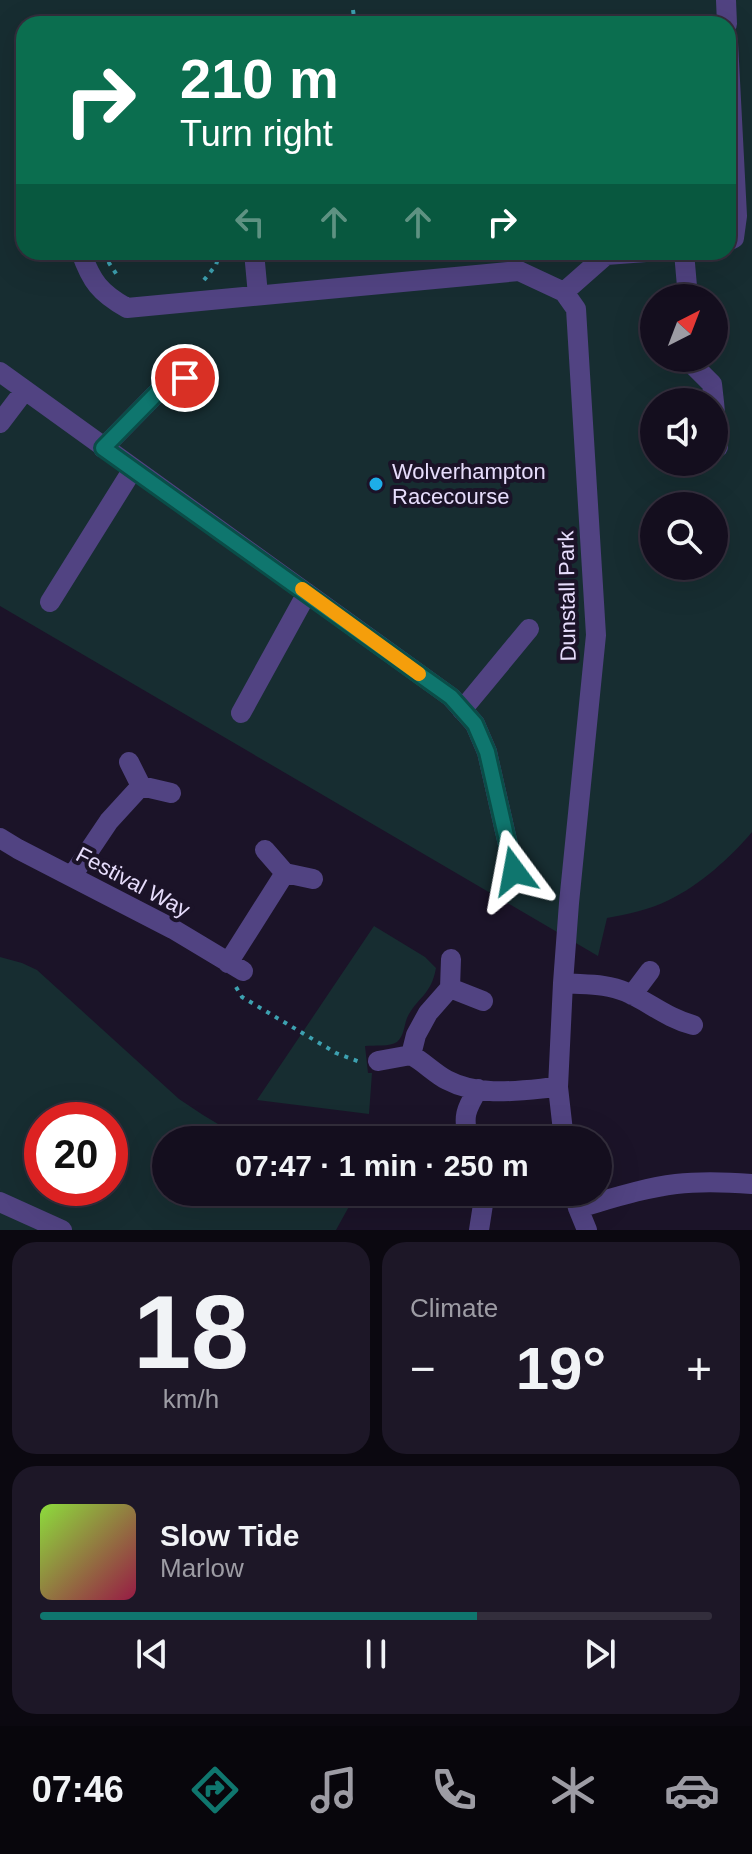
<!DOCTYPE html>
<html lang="en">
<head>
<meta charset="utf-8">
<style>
	:root { --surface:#140e1e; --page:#1d1727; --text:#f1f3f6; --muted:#9d9ca4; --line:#332e3c; --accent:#0f766e }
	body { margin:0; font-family:Arial,sans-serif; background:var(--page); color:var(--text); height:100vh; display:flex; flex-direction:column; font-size:30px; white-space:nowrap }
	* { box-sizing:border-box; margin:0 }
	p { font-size:26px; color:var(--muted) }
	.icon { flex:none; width:44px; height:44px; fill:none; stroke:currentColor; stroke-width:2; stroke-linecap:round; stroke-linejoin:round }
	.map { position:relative; height:1230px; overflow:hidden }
	.sheet { display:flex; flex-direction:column; gap:12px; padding:12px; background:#0b0810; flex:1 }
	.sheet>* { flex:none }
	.guide { position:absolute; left:16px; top:16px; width:720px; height:244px; border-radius:24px; box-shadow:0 8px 32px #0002,0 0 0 2px var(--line); background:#0b6e4f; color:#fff; overflow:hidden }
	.needle { width:52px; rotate:42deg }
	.buttons { position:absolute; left:640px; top:284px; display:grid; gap:16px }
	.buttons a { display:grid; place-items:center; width:88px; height:88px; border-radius:50%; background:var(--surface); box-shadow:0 8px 32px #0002,0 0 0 2px var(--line); font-size:40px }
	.speed { position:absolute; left:24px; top:1102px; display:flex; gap:16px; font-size:40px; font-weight:700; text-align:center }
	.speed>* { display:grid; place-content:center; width:104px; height:104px; border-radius:50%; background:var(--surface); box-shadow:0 8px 32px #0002,0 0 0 2px var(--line); line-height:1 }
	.speed .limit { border:12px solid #d22; background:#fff; color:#111 }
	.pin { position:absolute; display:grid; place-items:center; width:68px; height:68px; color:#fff; margin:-34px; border:4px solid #fff; border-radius:50%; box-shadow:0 2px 8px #0007 }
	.me { position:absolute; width:88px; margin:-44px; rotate:347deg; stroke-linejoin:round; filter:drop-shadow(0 0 6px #0008) }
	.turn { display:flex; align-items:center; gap:28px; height:168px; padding:0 32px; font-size:36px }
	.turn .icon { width:104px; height:104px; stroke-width:2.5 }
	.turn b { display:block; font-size:56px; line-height:68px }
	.lanes { display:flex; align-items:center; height:76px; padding:0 32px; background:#0003; justify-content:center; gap:40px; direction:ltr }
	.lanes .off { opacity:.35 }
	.big { font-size:60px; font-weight:800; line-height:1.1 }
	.sheet .card { flex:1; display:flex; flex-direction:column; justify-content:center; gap:12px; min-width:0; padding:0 28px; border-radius:24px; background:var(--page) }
	.sheet .dial { align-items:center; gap:0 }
	.dial b { font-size:104px; line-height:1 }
	.song { display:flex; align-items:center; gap:24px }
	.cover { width:96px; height:96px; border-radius:12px; background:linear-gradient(135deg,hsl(90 70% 55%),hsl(340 70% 35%)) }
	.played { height:8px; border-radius:4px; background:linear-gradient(90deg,var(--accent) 65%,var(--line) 65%) }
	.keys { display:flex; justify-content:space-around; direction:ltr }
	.heat { display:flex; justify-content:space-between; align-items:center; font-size:44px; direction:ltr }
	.sheet .tiles { flex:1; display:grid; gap:12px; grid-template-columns:1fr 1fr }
	.card:last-child { grid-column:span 2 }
	.trip { position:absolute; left:152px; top:1126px; width:460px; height:80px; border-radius:40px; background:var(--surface); box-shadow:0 8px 32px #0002,0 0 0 2px var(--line); font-weight:800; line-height:80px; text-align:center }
	.tab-bar { display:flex; height:128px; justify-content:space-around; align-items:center; background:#08060c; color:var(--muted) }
	.tab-bar .icon { width:56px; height:56px }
	.tab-bar .active { color:var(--accent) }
	.tab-bar b { font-size:36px; color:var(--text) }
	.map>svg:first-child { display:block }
</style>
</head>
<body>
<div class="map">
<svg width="752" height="1230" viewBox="0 0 752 1230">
	<rect width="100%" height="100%" fill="#1b1328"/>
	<path fill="#172d31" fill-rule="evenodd" d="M0,0h752v832c-22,26 -52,53 -83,68 -20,10 -41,14 -62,18l-9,38 -598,-350zM24,24h704v228h-704zM654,298h60v60h-60zM654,402h60v60h-60zM654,506h60v60h-60z
		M374,926l51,31 11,11c-5,28 -19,29 -29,50 -3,8 -3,18 -10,24 -7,5 -23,3 -32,4l3,27h4l-3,41 -112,-14z
		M0,957l22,6 15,7 142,129 24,16 20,12 91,13h-148v52h191l-21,38h-336zM42,1120h68v68h-68z"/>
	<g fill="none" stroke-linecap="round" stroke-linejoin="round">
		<path stroke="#3da1b0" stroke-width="4" stroke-dasharray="4 6" stroke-linecap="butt" d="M353,10l2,14
			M107,252l2,11 8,12
			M204,280l12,-15 4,-13
			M236,987l6,10 94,56 24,9"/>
		<path stroke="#514382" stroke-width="20" d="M726,0l1,24
			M728,42l9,174 -3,22 -6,3
			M81,252c10,29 19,41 46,56l392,-37 45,21 12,17 20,326 -27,268 -6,80 -5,104 6,53
			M254,252l4,43
			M684,252l4,46
			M564,292l42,-37 40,-3
			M693,358l1,8 18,18 2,18
			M0,372l451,325 24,27 12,28 27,119
			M714,402l4,45
			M0,423l25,-33
			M103,448l55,-56 27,-14
			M50,602l83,-133
			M462,710l67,-81
			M241,713l66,-120
			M129,762l12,24 30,7
			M0,838l18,11 155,80 70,42
			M265,850l20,23 28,6
			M72,876l37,-55 32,-35
			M451,959l-1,29 -22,25 -12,22 -5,20c13,7 23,18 36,25 34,18 75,10 111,7
			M228,963l57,-90
			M563,983c21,2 43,0 63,9 25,11 39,25 67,33
			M450,988l33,13
			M632,995l18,-24
			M378,1061l33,-6
			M469,1140c-7,-23 -3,-31 9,-51
			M574,1192l4,16 9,22
			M0,1202l62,28
			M578,1208c32,-9 65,-20 98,-24 25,-3 51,-2 76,0
			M479,1230l5,-32 -1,-6"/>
	</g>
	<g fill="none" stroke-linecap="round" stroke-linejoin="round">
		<defs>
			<path id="route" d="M185,378l-27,14 -55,56 348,249 24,27 12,28 27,119"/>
		</defs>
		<use href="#route" stroke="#0a4d48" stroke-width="20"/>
		<use href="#route" stroke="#0f766e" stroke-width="14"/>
		<path stroke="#f59e0b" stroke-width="14" d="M302,589l117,85"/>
	</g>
	<circle fill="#1dade8" stroke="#1b1328" stroke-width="3" cx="376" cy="484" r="8"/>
	<g text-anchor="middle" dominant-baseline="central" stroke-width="8" stroke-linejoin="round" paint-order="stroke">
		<g font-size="22" fill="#e7ddfc" stroke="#1b1328" text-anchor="start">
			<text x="392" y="471">Wolverhampton<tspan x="392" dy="25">Racecourse</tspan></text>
		</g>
		<g font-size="22" fill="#e7ddfc" stroke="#1b1328">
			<text transform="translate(567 596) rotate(-91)">Dunstall Park</text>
			<text transform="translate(133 882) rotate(28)">Festival Way</text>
		</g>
	</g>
</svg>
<div class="buttons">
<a><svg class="needle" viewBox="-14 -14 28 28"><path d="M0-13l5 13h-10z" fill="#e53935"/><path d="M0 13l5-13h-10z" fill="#9d9ca4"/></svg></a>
<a><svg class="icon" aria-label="sound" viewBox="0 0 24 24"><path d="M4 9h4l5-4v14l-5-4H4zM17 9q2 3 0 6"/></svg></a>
<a><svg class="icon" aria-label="search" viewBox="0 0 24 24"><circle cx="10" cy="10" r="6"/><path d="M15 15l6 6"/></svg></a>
</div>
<div class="speed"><div class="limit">20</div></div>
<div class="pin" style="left:185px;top:378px;background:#d93025"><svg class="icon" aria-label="arrive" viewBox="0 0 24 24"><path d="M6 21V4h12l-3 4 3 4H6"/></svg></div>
<svg class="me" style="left:514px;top:871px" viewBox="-20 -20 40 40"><path d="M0-17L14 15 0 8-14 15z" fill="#0f766e" stroke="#fff" stroke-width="4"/></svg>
<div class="trip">07:47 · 1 min · 250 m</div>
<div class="guide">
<div class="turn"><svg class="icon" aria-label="right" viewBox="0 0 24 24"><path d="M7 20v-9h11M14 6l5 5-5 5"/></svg><div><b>210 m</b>Turn right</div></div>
<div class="lanes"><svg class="icon off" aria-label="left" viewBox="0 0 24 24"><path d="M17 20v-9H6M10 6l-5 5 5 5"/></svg><svg class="icon off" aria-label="ahead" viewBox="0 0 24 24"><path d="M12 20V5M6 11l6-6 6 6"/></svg><svg class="icon off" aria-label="ahead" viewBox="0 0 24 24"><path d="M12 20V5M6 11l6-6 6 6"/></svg><svg class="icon" aria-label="right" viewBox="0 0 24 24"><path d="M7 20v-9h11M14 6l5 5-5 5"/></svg></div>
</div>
</div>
<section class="sheet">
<div class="tiles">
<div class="card dial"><b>18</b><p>km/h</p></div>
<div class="card"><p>Climate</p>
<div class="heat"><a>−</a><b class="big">19°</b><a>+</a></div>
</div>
<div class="card">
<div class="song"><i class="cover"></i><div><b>Slow Tide</b><p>Marlow</p></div></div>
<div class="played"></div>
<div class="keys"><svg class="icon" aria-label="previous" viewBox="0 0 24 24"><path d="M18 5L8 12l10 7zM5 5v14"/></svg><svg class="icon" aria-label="pause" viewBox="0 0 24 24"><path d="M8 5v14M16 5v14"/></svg><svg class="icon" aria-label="next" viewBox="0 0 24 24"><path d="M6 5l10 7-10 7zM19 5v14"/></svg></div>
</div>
</div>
</section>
<nav class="tab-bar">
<b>07:46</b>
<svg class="icon active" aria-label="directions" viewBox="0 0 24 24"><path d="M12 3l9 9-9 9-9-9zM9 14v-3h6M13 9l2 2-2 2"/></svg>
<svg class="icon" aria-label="music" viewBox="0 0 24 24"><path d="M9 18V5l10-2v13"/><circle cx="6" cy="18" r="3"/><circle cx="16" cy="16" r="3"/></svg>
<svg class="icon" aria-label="phone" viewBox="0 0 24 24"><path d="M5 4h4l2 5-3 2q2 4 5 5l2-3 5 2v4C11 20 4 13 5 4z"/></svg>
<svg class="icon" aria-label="climate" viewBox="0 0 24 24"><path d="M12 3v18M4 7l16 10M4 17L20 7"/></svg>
<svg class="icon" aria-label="car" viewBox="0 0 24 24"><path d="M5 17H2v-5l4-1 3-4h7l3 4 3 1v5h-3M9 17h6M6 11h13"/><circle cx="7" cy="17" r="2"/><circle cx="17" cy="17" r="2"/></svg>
</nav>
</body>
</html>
